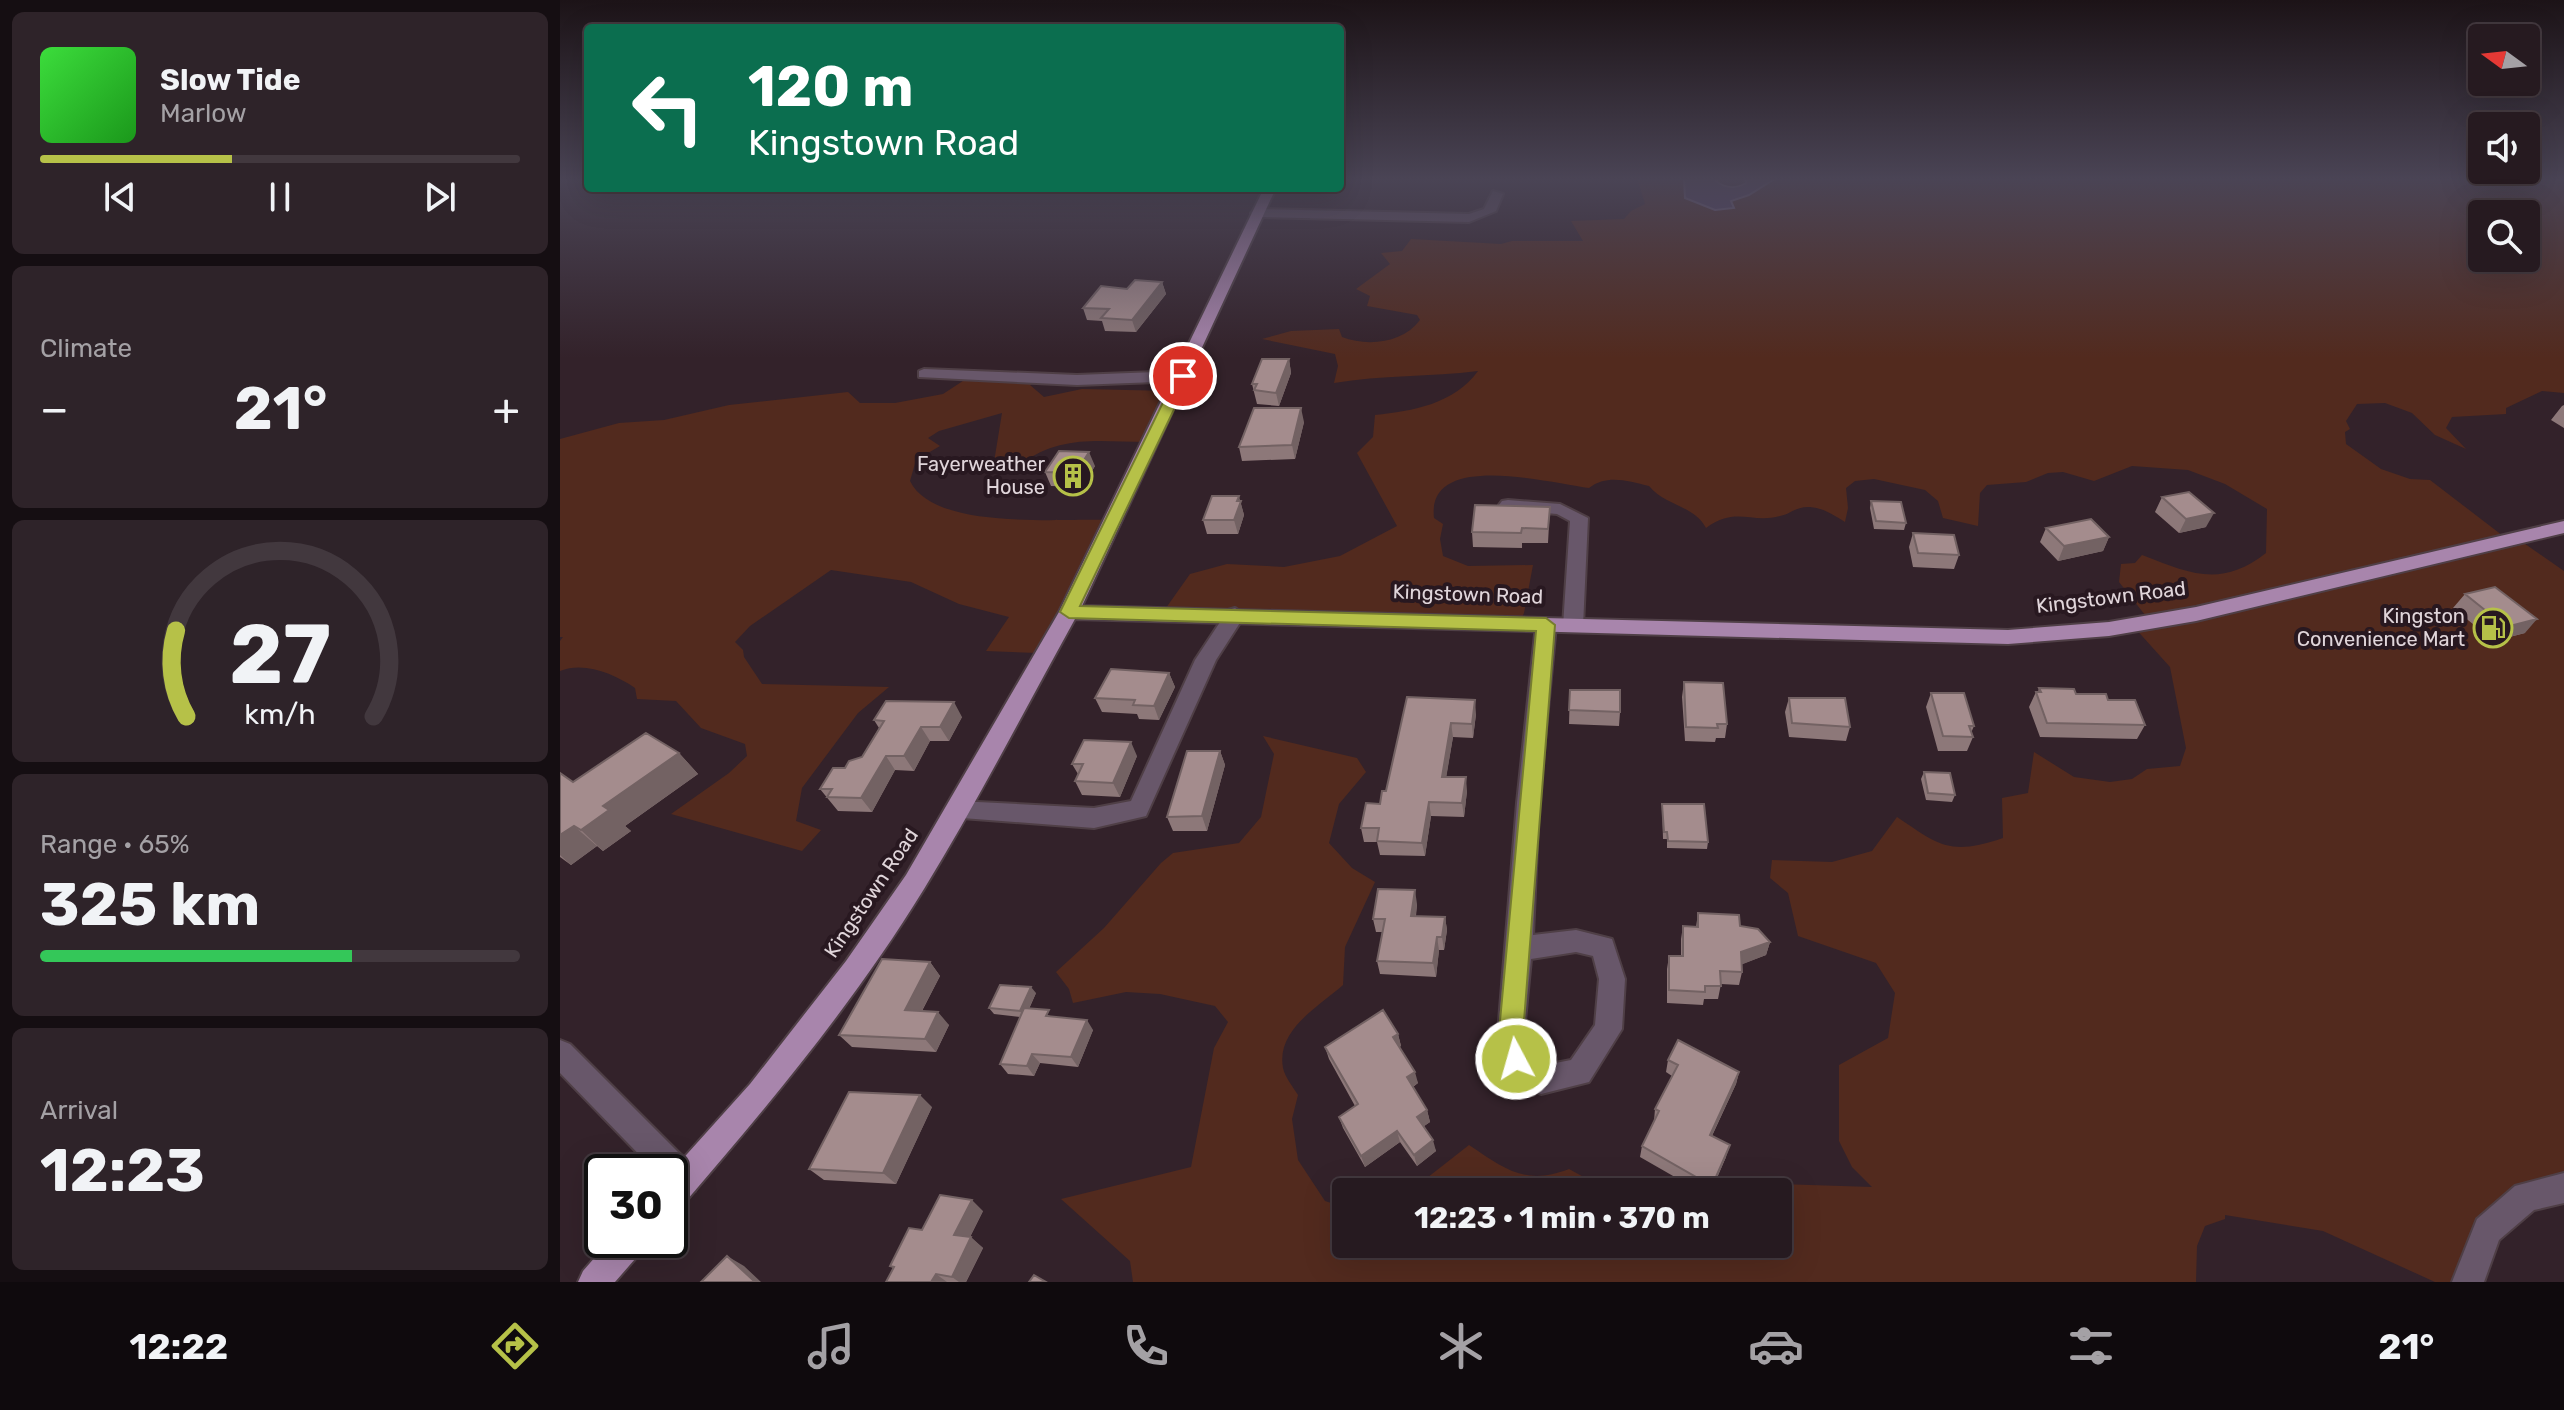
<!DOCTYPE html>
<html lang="en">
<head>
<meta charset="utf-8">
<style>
	:root { --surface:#261a20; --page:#2e2329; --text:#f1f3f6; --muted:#a4a1a5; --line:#42383e; --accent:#b6c148 }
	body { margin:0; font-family:Rubik,sans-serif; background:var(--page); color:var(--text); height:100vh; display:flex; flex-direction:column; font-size:30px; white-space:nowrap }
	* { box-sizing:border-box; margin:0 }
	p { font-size:26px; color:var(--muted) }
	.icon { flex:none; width:44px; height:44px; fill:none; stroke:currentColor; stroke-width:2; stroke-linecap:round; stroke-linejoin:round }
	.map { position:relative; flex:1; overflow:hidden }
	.drawer { display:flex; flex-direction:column; gap:12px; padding:12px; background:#150e12; width:560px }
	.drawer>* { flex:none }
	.hud { position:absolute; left:24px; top:24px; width:760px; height:168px; border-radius:8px; box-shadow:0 8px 32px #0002,0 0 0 2px var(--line); background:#0b6e4f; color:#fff; overflow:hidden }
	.needle { width:52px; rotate:285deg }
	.controls { position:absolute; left:1908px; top:24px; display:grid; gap:16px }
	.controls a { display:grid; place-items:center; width:72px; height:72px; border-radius:8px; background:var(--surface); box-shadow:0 8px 32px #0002,0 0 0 2px var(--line); font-size:40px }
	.speed { position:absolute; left:24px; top:1154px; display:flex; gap:16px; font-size:40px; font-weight:700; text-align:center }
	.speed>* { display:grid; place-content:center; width:104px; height:104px; border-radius:50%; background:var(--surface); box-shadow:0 8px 32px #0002,0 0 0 2px var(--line); line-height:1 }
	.speed .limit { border:4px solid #111; border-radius:12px; background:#fff; color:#111 }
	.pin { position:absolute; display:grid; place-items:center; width:68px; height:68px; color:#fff; margin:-34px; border:4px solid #fff; border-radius:50%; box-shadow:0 2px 8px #0007 }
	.me { position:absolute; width:88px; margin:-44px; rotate:354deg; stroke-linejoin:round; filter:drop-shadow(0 0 6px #0008) }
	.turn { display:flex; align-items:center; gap:28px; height:168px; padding:0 32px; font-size:36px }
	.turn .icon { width:104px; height:104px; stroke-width:2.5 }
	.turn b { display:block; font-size:56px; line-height:68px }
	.big { font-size:60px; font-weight:700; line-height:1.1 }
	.drawer .card { flex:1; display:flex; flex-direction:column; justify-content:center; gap:12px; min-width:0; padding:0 28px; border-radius:12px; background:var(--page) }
	.drawer .dial { align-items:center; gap:0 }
	.dial svg { height:208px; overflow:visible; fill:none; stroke:var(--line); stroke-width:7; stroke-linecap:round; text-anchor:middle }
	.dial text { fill:var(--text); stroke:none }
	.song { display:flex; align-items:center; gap:24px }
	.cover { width:96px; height:96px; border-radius:12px; background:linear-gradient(135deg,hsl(120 70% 55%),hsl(120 70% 35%)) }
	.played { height:8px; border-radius:4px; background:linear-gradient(90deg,var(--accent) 40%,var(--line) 40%) }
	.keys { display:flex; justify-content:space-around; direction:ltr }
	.heat { display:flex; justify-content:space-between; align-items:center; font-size:44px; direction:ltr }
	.charge { height:12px; border-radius:6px; background:linear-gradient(90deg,#34c759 65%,var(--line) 0) }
	.trip { position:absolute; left:772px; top:1178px; width:460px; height:80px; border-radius:8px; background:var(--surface); box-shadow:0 8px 32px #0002,0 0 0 2px var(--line); font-weight:700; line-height:80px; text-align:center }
	.menu { display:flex; height:128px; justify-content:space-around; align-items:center; background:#0f0a0d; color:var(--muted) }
	.menu .icon { width:56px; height:56px }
	.menu .selected { color:var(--accent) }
	.menu b { font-size:36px; color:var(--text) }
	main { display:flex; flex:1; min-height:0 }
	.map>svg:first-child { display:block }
</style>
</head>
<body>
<main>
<section class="drawer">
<div class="card">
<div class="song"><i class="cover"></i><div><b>Slow Tide</b><p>Marlow</p></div></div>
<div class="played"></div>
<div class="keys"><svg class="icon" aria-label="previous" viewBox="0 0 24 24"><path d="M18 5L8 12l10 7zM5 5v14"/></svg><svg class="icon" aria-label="pause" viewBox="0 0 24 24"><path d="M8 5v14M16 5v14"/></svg><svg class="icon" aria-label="next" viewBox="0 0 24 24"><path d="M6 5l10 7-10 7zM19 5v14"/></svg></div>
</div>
<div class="card"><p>Climate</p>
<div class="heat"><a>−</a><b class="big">21°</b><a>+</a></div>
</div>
<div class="card dial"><svg viewBox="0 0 100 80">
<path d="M14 69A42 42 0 1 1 86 69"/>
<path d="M14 69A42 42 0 0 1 10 36" stroke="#b6c148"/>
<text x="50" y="56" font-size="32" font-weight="700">27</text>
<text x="50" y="72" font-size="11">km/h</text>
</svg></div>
<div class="card"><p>Range · 65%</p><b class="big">325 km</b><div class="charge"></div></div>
<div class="card"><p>Arrival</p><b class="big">12:23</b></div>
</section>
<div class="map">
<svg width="2004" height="1282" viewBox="0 0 2004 1282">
	<rect width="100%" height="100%" fill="#33222a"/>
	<path fill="#522a1e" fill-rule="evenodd" d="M1077,178h47c1,5 -1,10 0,14 2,15 38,17 50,15l-3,-6 18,-6 27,-17h788v215l-22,-2 -36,17v6l-54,3 -6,11 20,21 -31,-14 -23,-22 -27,-10 -28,1 -11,17 4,8 -5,3 1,12 35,25 29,10 20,1 77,59h11l46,32v617l-40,8 -62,86h-27l-112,-51 -98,-16v4l-20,7 -8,20 -1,36h-1063l-3,-21 -69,-62 130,-32 23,-119 14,-26 -13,-16 -55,-12 -34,-2 -53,11 -4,-14 -13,-17 48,-44 57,-65 12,-10 66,-10 22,-26 13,-63 -11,-18 94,22 9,14 -27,32 -10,39 23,25 23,14 -30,65 -2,38c-25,22 -67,45 -60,83 2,9 10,19 15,27l-6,24 6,41 27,41 21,7v36h432v-52h-10l11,-8 93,3 -20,-20 -13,-26v-76l49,-27 7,-45 -19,-30 -78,-27 -10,-43 -18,-15 2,-18 60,2 40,-11 25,-34c43,29 53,39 106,21l-1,-40 26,-5 6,-41 40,25 36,5 22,-3 15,-10 33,-3 6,-18 -16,-81 -36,-40 15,-7 -30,-38 2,-18 14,-1 7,-8c49,19 79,33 124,-2l1,-44 -42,-25 -37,-14 -56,-4 -38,15 -31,-9 -15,1 -22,9 -39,3 -7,8 -2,33 -35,-8 -5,-17 -13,-11 -51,-11 -19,2 -9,7 2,20 -3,14c-11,-7 -22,-14 -35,-15 -14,-1 -19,7 -30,9 -29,8 -44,-10 -74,12 -12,-23 -41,-22 -57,-42 -21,-5 -42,-12 -60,2 -39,-5 -163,-38 -155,30l9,6 -3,15 3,17 25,10 65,-1 -9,48 -5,11 -358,-9 29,-41 37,-10 57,3 56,-11 57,-30 -40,-73 16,-16 2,-22c38,-4 79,-11 103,-44 -47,6 -97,4 -144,12l4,-17 -3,-12 -73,-15 29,-8 48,-2 3,8c26,10 61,6 78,-17l-3,-5 -50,-9 3,-10 -14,-7 34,-25 -9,-11 21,-2 9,-12 90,5 11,-3h71l-12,-20 53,-2 7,-8 14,-7zM1922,214h44v44h-44z
		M409,377l67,5 -6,3 14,12 38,-8 90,2 -25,51c-50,0 -85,-8 -128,23l-25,-3 8,-49 -63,18 -11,7 12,8 -24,14 -6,21c24,50 151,37 199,39l-71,133 -52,-2 23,-34 -50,-13 -48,-22 -80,-12 -81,56 -15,16 8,8 1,7 18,27 127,3 -31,26 -56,75 -6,33 25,9 -19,21 -131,-37 58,-41 18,-17 -2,-12 -44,-16 -25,-27 -39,-2 -2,-11c-20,-14 -51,-27 -75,-17v-30l3,-4h-3v-198l59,-16 45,-3 65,-15 119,-13 12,11h35l48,-9z
		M909,1145c36,24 56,41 100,24l42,23h-202z"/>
	<path fill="#544474" stroke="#7e7093" stroke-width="2" d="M1124,178h35l-3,3c9,7 20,8 30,2l-1,-5h31l-27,17 -18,6 3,7 -19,2 -30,-12z"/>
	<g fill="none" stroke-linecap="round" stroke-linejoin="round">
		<defs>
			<path id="minor" d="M933,191l10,3 -7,17 -27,11 -212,-5 -6,-4 6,-4 212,5 15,-5z
				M364,369l153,6 106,-4 8,5 -8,5 -106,4 -158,-8v-6z
				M948,500l52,4 28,14 -5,108 -3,5h-14l-3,-5 7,-105 -13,-7 -55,-5 -3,-4 3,-4z
				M675,608l10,7 -29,45 -70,156 -52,12 -145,-11 -4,-7 4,-7 8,-2 137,7 37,-7 64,-141 33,-50z
				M986,618l10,7 -17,178 -6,132 43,-5 36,9 13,40 -3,50 -33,53 -48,12 -10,-4 -25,-21 -4,-10 -3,-38 18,-218 19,-178zM1016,952l17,4 6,23 -4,46 -24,35 -26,5 -16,-13 -4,-31 6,-62z
				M0,1040l10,4 125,125 4,11 -4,11 -11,4 -14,-8v-15h-14l-96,-99z
				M2004,1173v30l-30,7 -35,30 -15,42h-32l25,-63 38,-33z"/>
			<path id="major" d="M704,188h12l-194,418 926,24 101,-8 87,-15 368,-86v12l-368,88 -87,15 -101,8 -933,-25c-50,90 -97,182 -151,270 -70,114 -156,217 -243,318l-11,4v-38l80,-89 96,-123 60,-86 153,-263z
				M50,1240h36l-4,11 -27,31h-37l5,-11z"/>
		</defs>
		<use href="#minor" stroke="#4f3f46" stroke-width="4"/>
		<use href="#major" stroke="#4f3f46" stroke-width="4"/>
		<use href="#minor" fill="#68576a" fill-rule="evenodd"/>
		<use href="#major" fill="#a885ac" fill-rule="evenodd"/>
	</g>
	<path fill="#8d7879" d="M602,282l4,12 -30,38 -31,-1 -3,-10 -15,-1 -4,-12 44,-19z
		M729,359l2,14 -12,33 -22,-2 -5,-20z
		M2004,405v23l-13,-8 11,-14z
		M744,422l-9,37 -53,2 -3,-14z
		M535,466l-13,21 -31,-1 -6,-14z
		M1602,497l44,30 -27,6 -24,-21z
		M680,501l4,14 -6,19h-31l-4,-14z
		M1311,501l35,22 -2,7 -30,-1 -4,-21z
		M990,507l-2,36h-26v5l-49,-1 -1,-15z
		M1486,528l63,9 -6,14 -45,10 -18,-19z
		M1353,533l46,22 -5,14 -41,-2 -4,-20z
		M1905,594l60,39 -31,8 -41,-33z
		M609,673l6,14 -16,33 -20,-1 -2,-5 -35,-2 -7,-14z
		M1124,682l43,42 -2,14h-9l-1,4 -30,-1 -3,-44z
		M1479,688l69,12 37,25 -8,14 -97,-2 -11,-30 7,-15h2z
		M1010,690l50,22 -1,14 -50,-2z
		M1371,693l43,33 -3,7 2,4 -6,14h-29l-12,-44z
		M847,697l69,17 -3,24 -20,-1 -7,40 21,14 -3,26 -33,-1 -6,40 -45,-1 -3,-13h-13l-3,-14 19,-24 6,-13z
		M1229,698l61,29 -4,14 -57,-4 -4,-25z
		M402,717l-13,24h-19l-16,30 -19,-1 -23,42 -34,-1 -18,-22 25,-21 17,-11 17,-29 -5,-8z
		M660,751l5,14 -18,66h-34l-6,-14z
		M119,753l19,21 -73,52 6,5 -28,20 -6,-5 -26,19 -11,-8v-84l13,9z
		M577,756l-17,41 -38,-2 -7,-14 3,-7 -6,-10z
		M1364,772l31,23 -3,7 -26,-2 -5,-21z
		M1102,804l46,38 -1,7 -40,-1v-9h-4z
		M857,904l-1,12 29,1 2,13 -3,20h-5l-3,27 -56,-3 -3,-13 5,-29h-6l-3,-13z
		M1138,913l42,13 30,16 -4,13 -24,9v8l-3,13 -18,-1 -3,15h-14l-1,6 -36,-2v-34l2,-13h12v-17l2,-13 13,1z
		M370,962l10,14 -18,35 27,14 -13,27 -84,-5 -13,-12z
		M476,993l-7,16 64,21 -15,37 -38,-4 -6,13 -26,-2 -8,-10 20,-47 -26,-3 -5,-6z
		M838,1034l3,12 -2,1 19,36 -5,4 14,23 3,12 -6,4 12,25 -19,15 -17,-24 -35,25 -22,-39 -4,-11 16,-11 -26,-47 -4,-12z
		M1108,1060l71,12 -3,12 -24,52 14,21 -15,35h-10l-61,-35 2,-11 12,-25 1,-12 17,-33 -6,-4z
		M372,1107l-36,77 -72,-4 -15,-11z
		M423,1211l-13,26 13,11 -17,34h-80l7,-14 -3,-2 32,-36z"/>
	<path fill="#736263" d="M602,282l4,12 -30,38 -4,-12z
		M729,359l2,14 -12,33 -3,-13z
		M741,408l3,14 -9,37 -3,-14z
		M529,452l6,14 -13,21 -6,-14z
		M679,496l5,19 -6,19 -4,-14z
		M1654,513l-8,14 -27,6 7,-14z
		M1549,537l-6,14 -45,10 6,-15z
		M1977,619l-12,14 -31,8 12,-14z
		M609,673l6,14 -16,33 -5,-14z
		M915,700l1,14 -3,24 -1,-14z
		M394,702l8,15 -13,24 -9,-14z
		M891,723l2,14 -9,54 -2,-14z
		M361,727l9,14 -16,30 -10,-15z
		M571,742l6,14 -17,41 -7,-14z
		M660,751l5,14 -18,66 -5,-15z
		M119,753l19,21 -73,52 6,5 -28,20 -22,-21 22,-24z
		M326,756l9,14 -23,42 -11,-14z
		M906,777l1,14 -3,26 -2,-14z
		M869,802l2,14 -6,40 -3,-13z
		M14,826l23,20 -26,19 -11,-10v-20z
		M855,890l2,14 -3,25 -3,-13z
		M885,917l2,13 -3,20 -2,-13z
		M877,937l2,13 -3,27 -3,-14z
		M1210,942l-4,13 -28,11 3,-14z
		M370,962l10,14 -24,46 -11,-12z
		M471,987l5,6 -11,24 -5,-6z
		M378,1012l11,13 -13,27 -11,-13z
		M527,1020l6,10 -15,37 -7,-10z
		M838,1034l3,12 -5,3 -3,-12z
		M472,1054l8,9 -6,13 -7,-10z
		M855,1072l3,11 -9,6 -2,-12z
		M1179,1072l-3,12 -29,62 3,-11z
		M360,1095l12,12 -36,77 -13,-11z
		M867,1110l3,12 -10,7 -3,-12z
		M837,1131l3,11 -35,25 -4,-11z
		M873,1140l3,11 -19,15 -3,-11z
		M1170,1145l-4,12 -16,35 2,-6z
		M412,1200l11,11 -17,34 -12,-10z
		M411,1237l12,11 -17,34h-7l-7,-5z
		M167,1256l17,10 17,16h-6z
		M376,1274l11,8h-16z"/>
	<path fill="#a48c8d" stroke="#736263" stroke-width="2" d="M575,280l27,2 -30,38 -31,-2 8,-9 -26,-1 18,-22 26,3z
		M702,359h27l-13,34 -22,-3 3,-6h-5z
		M694,408h47l-9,37 -53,2z
		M499,451l30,1 -13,21 -31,-1z
		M1629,492l25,21 -28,6 -24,-22z
		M652,496h27l-2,5h4l-7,19h-31z
		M1311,501l30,1 5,21 -30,-2z
		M915,505l75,2 -2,22 -26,-1 -1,5 -49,-1z
		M1531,519l18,18 -45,9 -18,-18z
		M1353,533l41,2 5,20 -41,-2z
		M1935,587l42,32 -31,8 -41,-33z
		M551,669l58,4 -15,33 -21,-1 2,-5 -40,-2z
		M1124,682l39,1 4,41h-10l1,4 -32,-1z
		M1479,688l35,1 2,5h30l2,6h27l10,25 -98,-2 -11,-31h5z
		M1010,690h50v22l-51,-2z
		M1371,693h33l10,33h-5l4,11 -30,-1z
		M847,697l68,3 -3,24 -21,-1 -9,54h24l-4,26 -33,-1 -7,41 -45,-2 2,-13h-18l5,-25 14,1 2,-13h4z
		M1229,698h56l5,29 -58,-4z
		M326,701l68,1 -14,25h-19l-17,29h-18l-25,42 -34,-1 5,-8h-12l13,-21h12l4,-7 13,-4 22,-36 -10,-1z
		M86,733l33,20 -76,53 6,4 -28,20 -7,-4 -14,9v-62l13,9z
		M524,740l47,2 -18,41 -38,-2 8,-17h-11z
		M627,751h33l-18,65 -35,1z
		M1364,772l26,1 5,22 -27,-2z
		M1102,804h42l4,38 -40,-1 -1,-9h-3z
		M818,889l37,1 -4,26 34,1 -3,20h-5l-4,26 -56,-2 8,-42h-12z
		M1138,913l41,2 1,11 18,3 12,13 -29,10 1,20 -22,-1 1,15h-16v6l-36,-2v-34h14v-30l15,1z
		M322,959l48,3 -25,48 33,2 -13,27 -86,-4z
		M440,985l31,2 -11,24 -31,-3z
		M464,1008l25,2 -3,6 41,4 -16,37 -39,-3 -5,12 -27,-2z
		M823,1010l15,24 -5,3 22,35 -8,5 20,33 -10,7 16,23 -19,15 -17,-24 -36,25 -22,-39 19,-13 -33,-57z
		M1118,1040l61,32 -29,63 20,10 -18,41 -70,-40 17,-35 -4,-2 23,-44 -10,-5z
		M289,1092l71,3 -37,78 -74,-4z
		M380,1195l32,5 -18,35 17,2 -19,40 -16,-3 -5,8h-45l8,-15 -4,-1 19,-38 13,2z
		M167,1256l28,26h-54z
		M474,1275l12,7h-17z"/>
	<linearGradient id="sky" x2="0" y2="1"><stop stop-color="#1c1317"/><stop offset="0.5" stop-color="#4a4455"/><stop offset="1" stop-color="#4a4455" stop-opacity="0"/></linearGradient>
	<rect width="2004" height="358" fill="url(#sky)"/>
	<path fill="#b6c148" stroke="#767d2f" stroke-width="2" d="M623,372l7,4 -110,230 466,12 9,7 -31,396 5,38 -4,9 -9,3 -8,-3 -8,-47 36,-390 -467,-13 -9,-6 116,-236z"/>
	<defs>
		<symbol id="building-ring" viewBox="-11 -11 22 22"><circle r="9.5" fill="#281820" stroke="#b6c148" stroke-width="1.5"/><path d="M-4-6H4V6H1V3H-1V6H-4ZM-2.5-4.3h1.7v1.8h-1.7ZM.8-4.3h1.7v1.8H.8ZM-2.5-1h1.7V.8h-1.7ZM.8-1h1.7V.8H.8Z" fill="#b6c148"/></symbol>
		<symbol id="fuel-ring" viewBox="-11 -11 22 22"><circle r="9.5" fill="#281820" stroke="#b6c148" stroke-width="1.5"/><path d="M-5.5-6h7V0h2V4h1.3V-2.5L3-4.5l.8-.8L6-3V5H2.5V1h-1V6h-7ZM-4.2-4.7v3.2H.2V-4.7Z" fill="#b6c148"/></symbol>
	</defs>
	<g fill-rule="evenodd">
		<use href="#building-ring" x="491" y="454" width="44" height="44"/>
		<use href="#fuel-ring" x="1911" y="606" width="44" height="44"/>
	</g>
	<g text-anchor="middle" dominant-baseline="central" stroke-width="8" stroke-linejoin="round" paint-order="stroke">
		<g font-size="20" fill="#e0d5da" stroke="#281820" text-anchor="end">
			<text x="485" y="464">Fayerweather<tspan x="485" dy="23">House</tspan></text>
			<text x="1905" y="616">Kingston<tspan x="1905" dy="23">Convenience Mart</tspan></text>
		</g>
		<g font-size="20" fill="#e0d5da" stroke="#281820">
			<text transform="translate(908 594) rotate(2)">Kingstown Road</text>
			<text transform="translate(1551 597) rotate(-7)">Kingstown Road</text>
			<text transform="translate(311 893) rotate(-56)">Kingstown Road</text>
		</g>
	</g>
</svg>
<div class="controls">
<a><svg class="needle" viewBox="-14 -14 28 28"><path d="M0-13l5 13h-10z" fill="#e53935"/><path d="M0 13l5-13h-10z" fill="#a4a1a5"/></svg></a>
<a><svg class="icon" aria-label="sound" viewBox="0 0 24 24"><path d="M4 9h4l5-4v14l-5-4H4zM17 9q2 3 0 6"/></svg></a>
<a><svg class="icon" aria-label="search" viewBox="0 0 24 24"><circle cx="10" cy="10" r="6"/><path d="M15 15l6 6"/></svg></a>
</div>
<div class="speed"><div class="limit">30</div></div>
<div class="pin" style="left:623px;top:376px;background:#d93025"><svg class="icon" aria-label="arrive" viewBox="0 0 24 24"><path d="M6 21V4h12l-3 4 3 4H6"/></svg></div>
<svg class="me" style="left:956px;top:1059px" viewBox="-20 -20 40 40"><circle r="17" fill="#b6c148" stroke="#fff" stroke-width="3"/><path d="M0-11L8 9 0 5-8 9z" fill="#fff"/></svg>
<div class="trip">12:23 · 1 min · 370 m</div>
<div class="hud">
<div class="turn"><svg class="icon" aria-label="left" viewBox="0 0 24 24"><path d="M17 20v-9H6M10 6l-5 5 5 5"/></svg><div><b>120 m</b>Kingstown Road</div></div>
</div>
</div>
</main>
<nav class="menu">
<b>12:22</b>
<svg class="icon selected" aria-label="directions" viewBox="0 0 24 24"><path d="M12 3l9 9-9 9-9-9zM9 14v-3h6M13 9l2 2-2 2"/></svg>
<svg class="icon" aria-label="music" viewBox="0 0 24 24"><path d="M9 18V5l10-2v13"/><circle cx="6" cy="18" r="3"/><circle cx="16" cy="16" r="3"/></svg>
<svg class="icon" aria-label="phone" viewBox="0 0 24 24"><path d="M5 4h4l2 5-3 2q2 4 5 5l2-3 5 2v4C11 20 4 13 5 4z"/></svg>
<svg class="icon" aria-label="climate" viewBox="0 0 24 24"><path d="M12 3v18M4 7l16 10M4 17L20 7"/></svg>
<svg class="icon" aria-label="car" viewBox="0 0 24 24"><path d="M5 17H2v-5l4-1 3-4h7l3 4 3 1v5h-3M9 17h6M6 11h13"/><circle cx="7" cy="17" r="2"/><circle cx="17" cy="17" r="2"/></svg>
<svg class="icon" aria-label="filters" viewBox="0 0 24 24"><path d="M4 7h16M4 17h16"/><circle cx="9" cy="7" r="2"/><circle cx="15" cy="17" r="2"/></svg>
<b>21°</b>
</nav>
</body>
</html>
